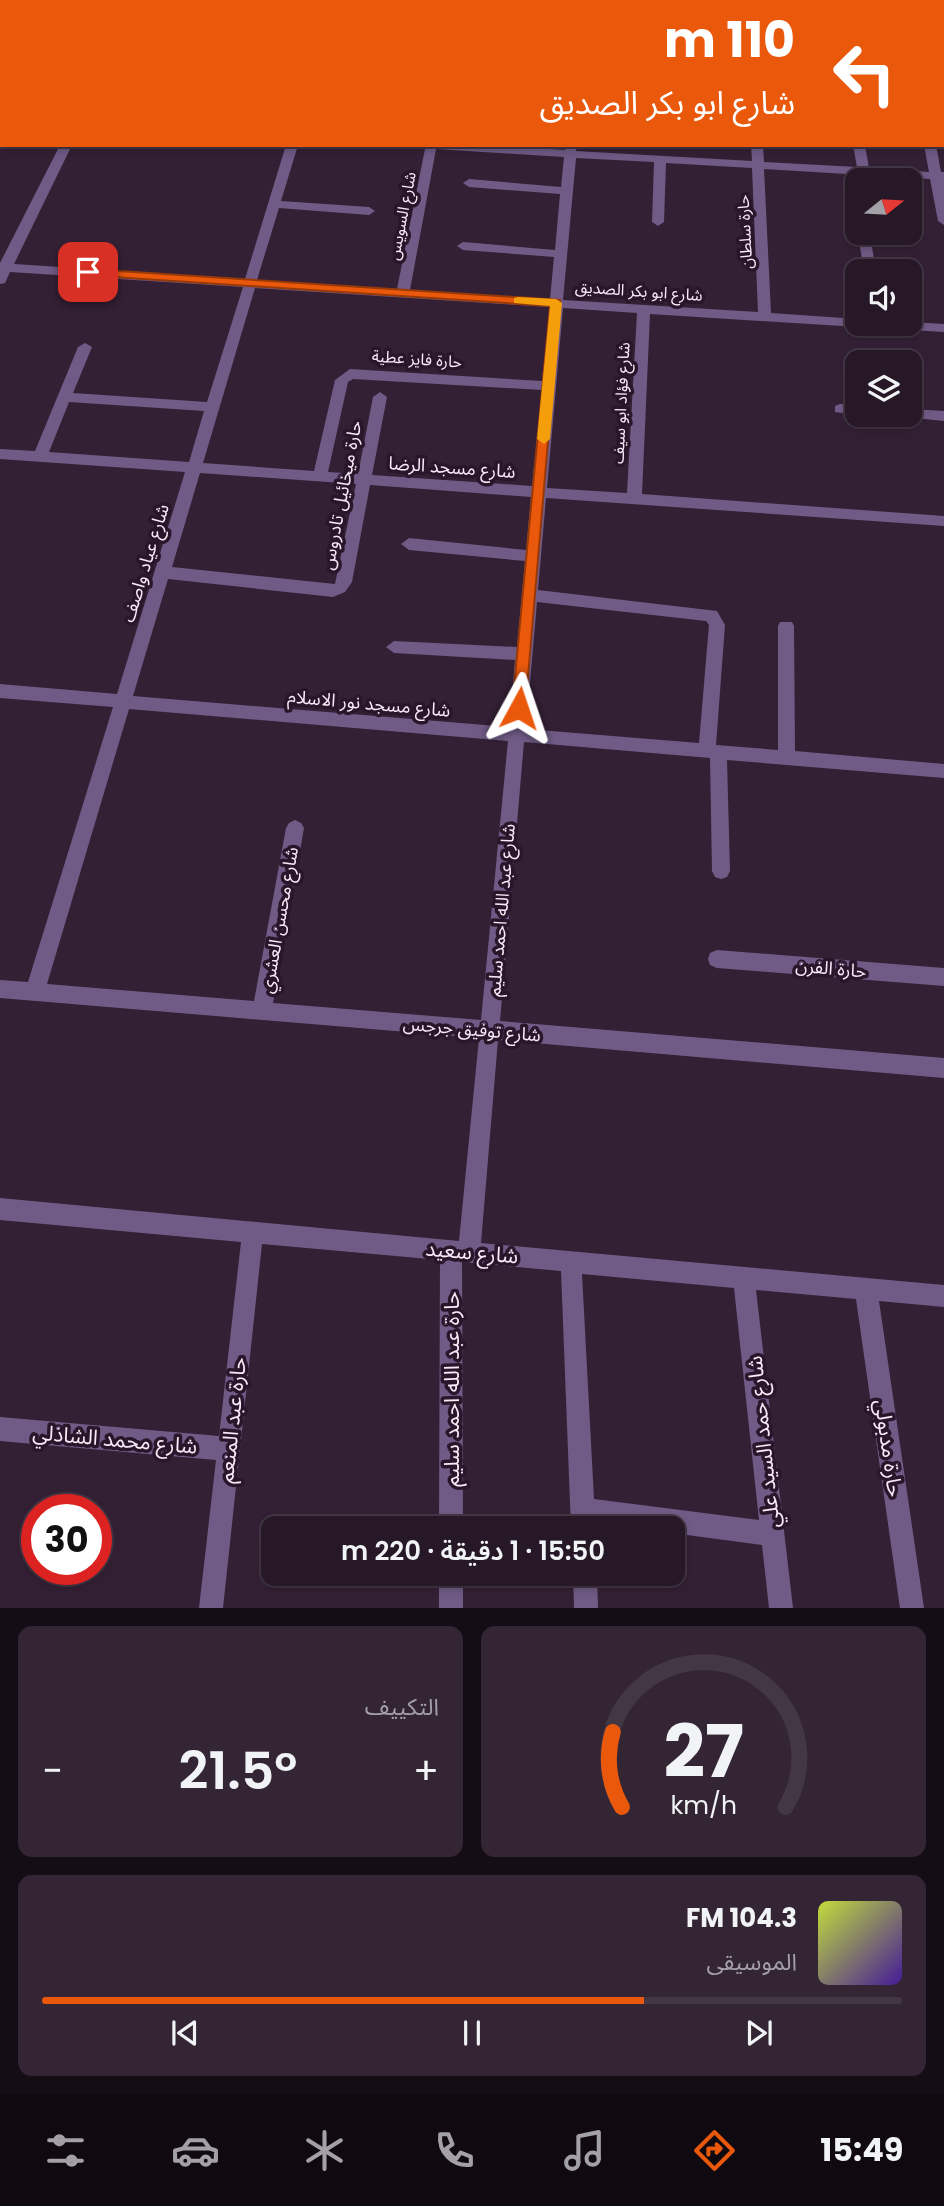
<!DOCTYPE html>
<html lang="ar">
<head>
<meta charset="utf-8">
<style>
	:root { --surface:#271828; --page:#332534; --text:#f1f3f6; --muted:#a4a0a8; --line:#433745; --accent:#ea580c }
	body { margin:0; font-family:Poppins,"Noto Sans Arabic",sans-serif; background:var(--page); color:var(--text); direction:rtl; height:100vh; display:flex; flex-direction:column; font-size:26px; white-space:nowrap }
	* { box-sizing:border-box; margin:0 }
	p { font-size:23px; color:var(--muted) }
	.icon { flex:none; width:38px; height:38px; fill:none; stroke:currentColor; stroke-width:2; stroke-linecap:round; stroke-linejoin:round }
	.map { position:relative; height:1608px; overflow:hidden; direction:ltr }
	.drawer { display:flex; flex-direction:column; gap:18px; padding:18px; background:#150d16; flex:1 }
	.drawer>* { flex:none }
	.hud { position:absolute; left:0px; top:0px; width:945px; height:147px; box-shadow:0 4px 10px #0003,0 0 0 2px var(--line); direction:rtl; background:#ea580c; color:#fff; overflow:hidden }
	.needle { width:46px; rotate:72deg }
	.controls { position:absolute; left:845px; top:168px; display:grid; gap:14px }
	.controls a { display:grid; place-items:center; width:77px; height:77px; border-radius:14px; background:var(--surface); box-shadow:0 4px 10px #0003,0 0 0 2px var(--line); font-size:35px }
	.speed { position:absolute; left:21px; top:1494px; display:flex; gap:14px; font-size:35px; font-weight:700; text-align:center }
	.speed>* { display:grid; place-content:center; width:91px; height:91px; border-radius:50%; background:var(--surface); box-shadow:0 4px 10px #0003,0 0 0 2px var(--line); line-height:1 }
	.speed .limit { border:10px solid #d22; background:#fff; color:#111 }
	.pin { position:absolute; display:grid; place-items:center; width:60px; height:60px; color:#fff; margin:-30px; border-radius:14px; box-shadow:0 4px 10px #0006 }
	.me { position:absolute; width:77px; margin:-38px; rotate:5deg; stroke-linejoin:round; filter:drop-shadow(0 0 5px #0008) }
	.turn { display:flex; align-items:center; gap:24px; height:147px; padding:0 35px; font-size:32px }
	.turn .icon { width:91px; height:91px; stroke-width:2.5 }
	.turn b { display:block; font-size:49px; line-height:60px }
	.big { font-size:52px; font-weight:600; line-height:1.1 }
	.drawer .card { flex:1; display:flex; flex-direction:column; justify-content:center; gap:10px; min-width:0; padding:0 24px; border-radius:14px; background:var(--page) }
	.drawer .dial { align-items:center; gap:0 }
	.dial svg { height:182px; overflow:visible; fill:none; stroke:var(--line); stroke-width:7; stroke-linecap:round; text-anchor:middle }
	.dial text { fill:var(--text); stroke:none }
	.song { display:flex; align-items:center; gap:21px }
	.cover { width:84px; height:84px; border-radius:10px; background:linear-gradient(135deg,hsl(70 70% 55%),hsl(260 70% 35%)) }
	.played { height:7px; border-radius:4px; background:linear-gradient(90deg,var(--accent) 70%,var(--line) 70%) }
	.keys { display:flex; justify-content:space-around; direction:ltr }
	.heat { display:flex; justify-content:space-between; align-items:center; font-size:38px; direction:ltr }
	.drawer .tiles { flex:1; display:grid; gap:18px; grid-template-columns:1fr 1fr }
	.card:last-child { grid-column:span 2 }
	.trip { position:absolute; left:261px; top:1516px; width:424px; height:70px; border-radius:14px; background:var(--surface); box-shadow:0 4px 10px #0003,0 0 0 2px var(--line); font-weight:600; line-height:70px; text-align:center; direction:rtl }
	.tab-bar { display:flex; height:112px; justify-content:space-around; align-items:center; background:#100a10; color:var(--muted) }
	.tab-bar .icon { width:49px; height:49px }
	.tab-bar .selected { color:var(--accent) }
	.tab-bar b { font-size:32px; color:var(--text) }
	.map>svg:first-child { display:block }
</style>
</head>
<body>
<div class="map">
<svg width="944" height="1608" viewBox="0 0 944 1608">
	<rect width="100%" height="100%" fill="#342035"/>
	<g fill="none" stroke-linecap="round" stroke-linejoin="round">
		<path fill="#705b86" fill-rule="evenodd" d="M8,0h42l1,2h-42z
			M130,0h10v2h-10z
			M227,0h10v2h-10z
			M329,0h10v2h-10z
			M576,0h10v2h-10z
			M943,46h1v6h-1z
			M943,103h1v6h-1z
			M0,118h2v6h-2z
			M60,145h12l-58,119 231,15 41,-134h12l-17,56 88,6 6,4 -6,4 -90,-7 -22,72 140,9 28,-140 -12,-4h69l83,5v-5h12l-1,6 176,10 -1,-16h12l1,17 93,5 -4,-22h12l4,23 60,4 -5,-27h12l5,27h3v53l-6,-4 -8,-42 -166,-10 7,144 87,6v5h6l-6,3 -208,-13 -8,180 302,22v10l-398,-28 -8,92 179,21 8,14 -9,120 62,5v-124l2,-4h12l2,4 1,125 149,13v14l-217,-18 3,111 -3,6 -6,2 -6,-2 -3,-6 -2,-113 -186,-16 -24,279 444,37v20l-446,-38 -17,203 463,42v22l-65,-6 45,307h-24l-44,-309 -100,-9 37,318h-24l-7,-63 -90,-12v-5h-38l-39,-5v5h-24l-10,-257 -99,-9 1,266h-24l1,-268 -178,-16 -39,364h-24l17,-148 -216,-19v-24l219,19 22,-194 -241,-22v-22l459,43 20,-203 -479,-40v-18l28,2 85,-275 -113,-9v-14l117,10 68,-222 -185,-13v-10l35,2 43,-104 7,-4 7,4 -19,46 134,9 36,-115 -233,-15 -5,11 -5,1v-21zM436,149l128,8 -3,30 -92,-8 -6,4 6,4 91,7 -5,56 -92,-8 -6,4 6,4 91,7 -4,42 -140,-9zM576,158l78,4 -2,60 6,4 6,-4 2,-59 86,5 6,144 -195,-12zM255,288l295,19 -8,74 -192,-12 -15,11 -21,91 -111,-8zM563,308l74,5 -10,180 -80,-5zM353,379l189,11 -10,96 -160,-11 15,-78 -7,-5 -7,5 -15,77 -30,-2 20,-90zM69,402l135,9 -15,51 -140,-10zM200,473l156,11 -21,100 -163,-17zM370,485l161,12 -5,53 -117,-12 -8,6 8,6 116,11 -8,86 -123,-6 -8,6 8,6 121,7 -6,67 -376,-31 35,-117 165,18 12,-5 7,-10zM537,602l169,19 3,4 -10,118 -173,-14zM129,709l379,32 -27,279 -208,-17 31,-175 -3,-5 -6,-3 -6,3 -3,5 -32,173 -207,-17zM582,1274l152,14 25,232 -165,-21z
			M866,243l6,4 4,24h-12l-4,-24z
			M910,322l34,2v8l-68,-4 -7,-4z
			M840,404l18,1v10l-23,-3v-6z
			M910,409l34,2v10l-39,-4 -2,-2h7z
			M717,950l227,18v18l-227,-18 -7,-3 -2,-6 2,-6z
			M439,1573h24v35h-24z
			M573,1573h24l1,35h-24z"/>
	</g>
	<path fill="#ea580c" stroke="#983908" stroke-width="2" d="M88,269l472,31 -35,412h-11l-2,-4 38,-402 -467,-31 -1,-3z"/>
	<path fill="#f59e0b" d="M518,297l38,2 6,4 -12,136 -6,5 -7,-5 13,-133 -36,-3v-5z"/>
	<g text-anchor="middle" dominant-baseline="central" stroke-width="7" stroke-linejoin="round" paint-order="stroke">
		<g font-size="16" fill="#f8eaf8" stroke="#2a162b">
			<text transform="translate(402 216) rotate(-79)">شارع السويس</text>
			<text transform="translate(745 232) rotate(-93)">حارة سلطان</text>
			<text transform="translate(639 291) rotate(4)">شارع ابو بكر الصديق</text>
			<text transform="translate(417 359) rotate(4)">حارة فايز عطية</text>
			<text transform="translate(621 403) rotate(-87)">شارع فؤاد ابو سيف</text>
		</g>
		<g font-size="18" fill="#f8eaf8" stroke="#2a162b">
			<text transform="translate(452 467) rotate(4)">شارع مسجد الرضا</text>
			<text transform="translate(341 495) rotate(-79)">حارة ميخائيل تادروس</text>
			<text transform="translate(145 563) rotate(-73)">شارع عياد واصف</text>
			<text transform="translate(369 703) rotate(5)">شارع مسجد نور الاسلام</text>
			<text transform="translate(501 910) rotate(-85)">شارع عبد الله احمد سليم</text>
			<text transform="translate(279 920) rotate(-80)">شارع محسن العشري</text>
			<text transform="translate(831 968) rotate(5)">حارة الفرن</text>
			<text transform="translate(472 1029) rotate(5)">شارع توفيق جرجس</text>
		</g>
		<g font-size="21" fill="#f8eaf8" stroke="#2a162b">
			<text transform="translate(472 1252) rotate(5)">شارع سعيد</text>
			<text transform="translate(451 1389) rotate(-90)">حارة عبد الله احمد سليم</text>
			<text transform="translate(232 1420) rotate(-84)">حارة عبد المنعم</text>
			<text transform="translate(115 1439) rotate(5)">شارع محمد الشاذلي</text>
			<text transform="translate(763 1442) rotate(-96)">شارع حمد السيد علي</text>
			<text transform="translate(889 1448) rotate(82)">حارة مدبولي</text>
		</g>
	</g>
</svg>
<div class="controls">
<a><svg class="needle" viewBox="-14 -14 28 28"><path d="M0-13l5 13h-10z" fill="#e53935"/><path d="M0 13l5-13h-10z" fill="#a4a0a8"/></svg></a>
<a><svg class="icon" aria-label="sound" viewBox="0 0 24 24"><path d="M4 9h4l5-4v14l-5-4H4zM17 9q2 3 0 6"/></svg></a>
<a><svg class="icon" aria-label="layers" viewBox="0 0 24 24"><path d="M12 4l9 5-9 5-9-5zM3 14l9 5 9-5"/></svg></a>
</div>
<div class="speed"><div class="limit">30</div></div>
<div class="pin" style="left:88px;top:272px;background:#d93025"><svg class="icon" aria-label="arrive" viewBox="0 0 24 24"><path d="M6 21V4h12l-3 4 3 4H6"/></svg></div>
<svg class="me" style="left:519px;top:708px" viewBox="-20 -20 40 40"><path d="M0-17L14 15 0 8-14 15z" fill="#ea580c" stroke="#fff" stroke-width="4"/></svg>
<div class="trip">15:50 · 1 دقيقة · 220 m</div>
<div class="hud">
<div class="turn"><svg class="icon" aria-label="left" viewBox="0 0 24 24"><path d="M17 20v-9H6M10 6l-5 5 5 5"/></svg><div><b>110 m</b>شارع ابو بكر الصديق</div></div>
</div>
</div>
<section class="drawer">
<div class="tiles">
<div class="card dial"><svg viewBox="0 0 100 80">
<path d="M14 69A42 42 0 1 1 86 69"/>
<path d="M14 69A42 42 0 0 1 10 36" stroke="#ea580c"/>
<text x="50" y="56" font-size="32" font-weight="700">27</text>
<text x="50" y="72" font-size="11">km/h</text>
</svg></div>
<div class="card"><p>التكييف</p>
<div class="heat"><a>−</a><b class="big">21.5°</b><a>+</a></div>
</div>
<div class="card">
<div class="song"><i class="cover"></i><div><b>104.3 FM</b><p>الموسيقى</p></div></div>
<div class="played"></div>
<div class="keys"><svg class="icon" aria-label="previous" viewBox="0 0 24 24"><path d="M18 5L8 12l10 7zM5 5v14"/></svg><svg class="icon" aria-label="pause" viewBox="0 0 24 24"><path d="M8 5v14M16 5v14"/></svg><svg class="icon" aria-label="next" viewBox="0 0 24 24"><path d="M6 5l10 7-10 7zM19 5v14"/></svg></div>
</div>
</div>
</section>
<nav class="tab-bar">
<b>15:49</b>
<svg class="icon selected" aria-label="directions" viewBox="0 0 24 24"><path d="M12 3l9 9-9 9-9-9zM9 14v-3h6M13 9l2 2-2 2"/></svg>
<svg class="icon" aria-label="music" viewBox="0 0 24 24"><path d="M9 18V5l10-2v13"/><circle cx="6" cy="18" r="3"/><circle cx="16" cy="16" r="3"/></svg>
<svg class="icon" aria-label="phone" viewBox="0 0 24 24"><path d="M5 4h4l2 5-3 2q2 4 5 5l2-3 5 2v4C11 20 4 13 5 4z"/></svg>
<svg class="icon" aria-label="climate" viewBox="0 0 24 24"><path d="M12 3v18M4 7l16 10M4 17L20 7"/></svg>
<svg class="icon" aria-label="car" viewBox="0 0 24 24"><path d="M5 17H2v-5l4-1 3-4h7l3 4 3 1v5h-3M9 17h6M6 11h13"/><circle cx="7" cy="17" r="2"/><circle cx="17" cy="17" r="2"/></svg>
<svg class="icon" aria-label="filters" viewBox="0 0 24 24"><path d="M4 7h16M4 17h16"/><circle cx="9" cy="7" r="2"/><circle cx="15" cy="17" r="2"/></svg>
</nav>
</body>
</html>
